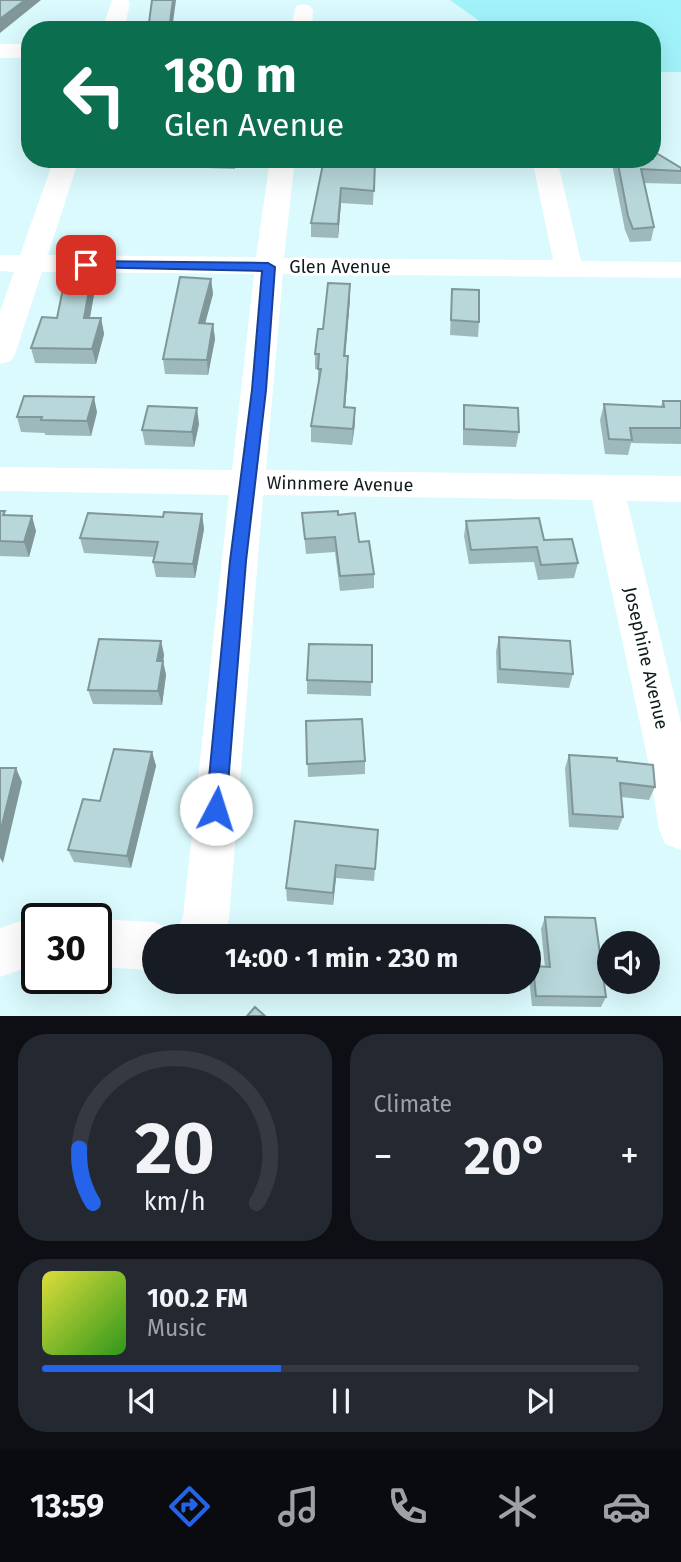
<!DOCTYPE html>
<html lang="en">
<head>
<meta charset="utf-8">
<style>
	:root { --surface:#171b24; --page:#242831; --text:#f1f3f6; --muted:#9ea1a6; --line:#363941; --accent:#2563eb }
	body { margin:0; font-family:"Fira Sans",sans-serif; background:var(--page); color:var(--text); height:100vh; display:flex; flex-direction:column; font-size:26px; white-space:nowrap }
	* { box-sizing:border-box; margin:0 }
	p { font-size:23px; color:var(--muted) }
	.icon { flex:none; width:38px; height:38px; fill:none; stroke:currentColor; stroke-width:2; stroke-linecap:round; stroke-linejoin:round }
	.map { position:relative; height:1016px; overflow:hidden }
	.drawer { display:flex; flex-direction:column; gap:18px; padding:18px; background:#0d0f14; flex:1 }
	.drawer>* { flex:none }
	.banner { position:absolute; left:21px; top:21px; width:640px; height:147px; border-radius:28px; box-shadow:0 7px 28px #0002; background:#0b6e4f; color:#fff; overflow:hidden }
	.tools { position:absolute; left:597px; top:931px; display:grid; gap:14px }
	.tools a { display:grid; place-items:center; width:63px; height:63px; border-radius:50%; background:var(--surface); box-shadow:0 7px 28px #0002; font-size:35px }
	.speed { position:absolute; left:21px; top:903px; display:flex; gap:14px; font-size:35px; font-weight:700; text-align:center }
	.speed>* { display:grid; place-content:center; width:91px; height:91px; border-radius:50%; background:var(--surface); box-shadow:0 7px 28px #0002; line-height:1 }
	.speed .limit { border:4px solid #111; border-radius:10px; background:#fff; color:#111 }
	.pin { position:absolute; display:grid; place-items:center; width:60px; height:60px; color:#fff; margin:-30px; border-radius:14px; box-shadow:0 4px 10px #0006 }
	.me { position:absolute; width:77px; margin:-38px; rotate:5deg; stroke-linejoin:round; filter:drop-shadow(0 0 5px #0008) }
	.turn { display:flex; align-items:center; gap:24px; height:147px; padding:0 28px; font-size:32px }
	.turn .icon { width:91px; height:91px; stroke-width:2.5 }
	.turn b { display:block; font-size:49px; line-height:60px }
	.big { font-size:52px; font-weight:700; line-height:1.1 }
	.drawer .tile { flex:1; display:flex; flex-direction:column; justify-content:center; gap:10px; min-width:0; padding:0 24px; border-radius:28px; background:var(--page) }
	.drawer .dial { align-items:center; gap:0 }
	.dial svg { height:182px; overflow:visible; fill:none; stroke:var(--line); stroke-width:7; stroke-linecap:round; text-anchor:middle }
	.dial text { fill:var(--text); stroke:none }
	.song { display:flex; align-items:center; gap:21px }
	.cover { width:84px; height:84px; border-radius:10px; background:linear-gradient(135deg,hsl(60 70% 55%),hsl(110 70% 35%)) }
	.played { height:7px; border-radius:4px; background:linear-gradient(90deg,var(--accent) 40%,var(--line) 40%) }
	.keys { display:flex; justify-content:space-around; direction:ltr }
	.heat { display:flex; justify-content:space-between; align-items:center; font-size:38px; direction:ltr }
	.drawer .tiles { flex:1; display:grid; gap:18px; grid-template-columns:1fr 1fr }
	.tile:last-child { grid-column:span 2 }
	.trip { position:absolute; left:142px; top:924px; width:399px; height:70px; border-radius:35px; background:var(--surface); box-shadow:0 7px 28px #0002; font-weight:700; line-height:70px; text-align:center }
	.tab-bar { display:flex; height:112px; justify-content:space-around; align-items:center; background:#090b0e; color:var(--muted) }
	.tab-bar .icon { width:49px; height:49px }
	.tab-bar .active { color:var(--accent) }
	.tab-bar b { font-size:32px; color:var(--text) }
	.map>svg:first-child { display:block }
</style>
</head>
<body>
<div class="map">
<svg width="681" height="1016" viewBox="0 0 681 1016">
	<rect width="100%" height="100%" fill="#dafafd"/>
	<path fill="#a1f3fa" d="M450,0h231v72h-28v-42h-161z"/>
	<g fill="none" stroke-linecap="round" stroke-linejoin="round">
		<path fill="#fff" fill-rule="evenodd" d="M112,0h16l2,3 -6,27h-22z
			M303,4l7,2 3,4 -1,20h-22l6,-24z
			M0,44h30v14h-30z
			M54,159h25l-31,96 208,2 14,-98h25l-11,99 269,2 -21,-101h25l24,102 100,1v16l-398,-4 -17,196 415,6v26l-54,-1 54,222v127l-16,-6 -6,-15 -12,-73 -55,-256 -329,-5 -34,424 -7,17h-48l9,-20 46,-421 -229,-4v-24l232,3 22,-196 -212,-2 -27,82 -4,7 -11,3v-53l14,-39 -14,-1v-16h20z
			M37,916l6,3h-6v45l-37,13v-49z
			M96,919l58,3 17,7 3,7h-20v34l-58,-3z"/>
	</g>
	<path fill="#9db9bb" d="M206,159h30l-1,10 -28,-1z
		M324,159h51l-2,46 -32,-2 -3,35 -27,-1v-14z
		M611,159h42l28,9v16l-37,-1 10,44 -3,14 -21,1 -5,-12z
		M92,274l3,15 -5,29h11l3,16 -8,30 -61,-1 -4,-15 26,-30z
		M211,279l2,15 -8,29 8,1 2,15 -7,36 -43,-1 -2,-15z
		M452,289l27,33 -1,15 -28,-2z
		M350,299l-5,57 3,16 -3,35 10,1v15l-3,22 -41,-3v-16l7,-41v-16h-3v-15l8,-25z
		M663,401h18v43l-50,-1 -3,12 -23,-1 -5,-34 4,-16 57,2z
		M464,405l55,27 -3,15 -53,-2v-24z
		M97,412l-6,24 -46,-1v-2l-24,-1 -4,-15z
		M199,424l-5,23 -49,-2 -3,-15z
		M0,511l36,20 -7,26 -29,-1z
		M302,513l36,2 21,27 15,32v14l-34,3 -5,-39 -29,2z
		M202,514l2,15 -9,49 -39,-1 -3,-15 2,-5 -71,-4 -4,-15 83,-21z
		M466,521l78,19 34,23 -4,15 -36,2 -4,-18 -65,2 -5,-28z
		M499,637l74,37 -4,14 -72,-5 -1,-32z
		M161,641l3,14 -1,6 3,14 -4,30 -69,-1 -5,-14z
		M372,645l-1,51 -64,-2v-14z
		M306,721l59,40v13l-57,3z
		M152,752l4,14 -25,102 -57,-6 -6,-12 32,-49z
		M569,755l48,6 38,26 -6,13 -28,-3 2,20 -5,13 -49,-3 -4,-59z
		M378,830l-4,51 -38,-3 -3,27 -46,-4 -1,-13z
		M545,917l61,80 -5,10 -69,-1 -3,-29 4,-11 12,1 -4,-38z"/>
	<path fill="#809699" d="M25,0h16l-41,33v-14z
		M173,0h3l-4,30h-3z
		M341,188v15l-3,35v-14z
		M92,274l3,15 -8,44 -3,-15z
		M211,279l2,15 -12,45 -2,-16z
		M350,284v15l-6,73v-16z
		M101,318l3,16 -8,30 -4,-15z
		M213,324l2,15 -7,36 -1,-15z
		M348,356v16l-4,50v-15z
		M94,397l3,15 -6,24 -4,-15z
		M197,408l2,16 -5,23 -2,-15z
		M355,408v15l-3,22 1,-16z
		M202,514l2,15 -9,49 -2,-14z
		M32,516l4,15 -7,26 -5,-15z
		M161,641l3,14 -3,20 -4,-14z
		M163,661l3,14 -4,30 -4,-14z
		M152,752l4,14 -25,102 -4,-12z
		M16,768l6,14 -19,81 -3,-5v-25z
		M336,865v13l-3,27v-12z"/>
	<path fill="#b7d7da" stroke="#809699" stroke-width="2" d="M0,0h25l-25,19z
		M152,0h21l-4,30h-21z
		M653,151l28,17v3l-40,-2 13,58 -21,2 -5,-13 -11,-57h36z
		M324,159h51l-1,32 -33,-3 -3,36 -27,-1z
		M66,274h26l-8,44h17l-9,31 -61,-1 11,-31 15,1z
		M180,277l31,2 -12,44 14,1 -6,36 -44,-1z
		M328,283l22,1 -6,72h4l-4,51 11,1 -2,21 -42,-3 10,-57h-3l1,-15h-4l3,-25h5z
		M452,289l27,1v32l-28,-2z
		M24,396l70,1 -7,24 -46,-1 1,-3h-25z
		M663,401h18v27h-51l2,12 -23,-1 -5,-35 60,3z
		M464,405l54,3 1,24 -55,-3z
		M148,406l49,2 -5,24 -50,-2z
		M0,511h5l-2,4 29,1 -8,26 -24,-1z
		M338,511v4l17,-2 4,29 10,-1 5,33 -34,2 -5,-39 -30,2 -3,-26z
		M164,512l38,2 -9,50 -40,-2 5,-20 -78,-4 8,-25 75,4z
		M539,518l5,22 28,-1 6,24 -37,2 -4,-18 -66,3 -5,-29z
		M499,637l71,4 3,33 -73,-5z
		M99,639l62,2 -4,20h6l-5,30 -70,-1z
		M309,644l63,1v37l-65,-2z
		M362,719l3,42 -58,3 -1,-43z
		M114,749l38,3 -25,104 -59,-6 15,-51 17,2z
		M569,755l48,3v3l36,4 2,22 -35,-4 3,34 -50,-3z
		M0,768h16l-16,65z
		M295,821l83,9 -3,39 -39,-4 -3,28 -47,-5z
		M545,917l50,1 11,79 -70,-1 -3,-30 17,1z
		M255,1007l10,9h-18z"/>
	<path fill="#2563eb" stroke="#184099" stroke-width="2" d="M86,261l182,2 7,4 -9,123 -20,171 -20,248 -3,6 -7,3 -7,-3 -3,-6 24,-248 22,-171 10,-119 -181,-4v-5z"/>
	<g text-anchor="middle" dominant-baseline="central" stroke-width="6" stroke-linejoin="round" paint-order="stroke">
		<g font-size="18" fill="#0e1a1b" stroke="#fff">
			<text x="340" y="267">Glen Avenue</text>
			<text transform="translate(340 484) rotate(1)">Winnmere Avenue</text>
			<text transform="translate(646 658) rotate(77)">Josephine Avenue</text>
		</g>
	</g>
</svg>
<div class="tools">
<a><svg class="icon" aria-label="sound" viewBox="0 0 24 24"><path d="M4 9h4l5-4v14l-5-4H4zM17 9q2 3 0 6"/></svg></a>
</div>
<div class="speed"><div class="limit">30</div></div>
<div class="pin" style="left:86px;top:265px;background:#d93025"><svg class="icon" aria-label="arrive" viewBox="0 0 24 24"><path d="M6 21V4h12l-3 4 3 4H6"/></svg></div>
<svg class="me" style="left:216px;top:809px" viewBox="-20 -20 40 40"><circle r="19" fill="#fff"/><path d="M0-13L10 11 0 6-10 11z" fill="#2563eb"/></svg>
<div class="trip">14:00 · 1 min · 230 m</div>
<div class="banner">
<div class="turn"><svg class="icon" aria-label="left" viewBox="0 0 24 24"><path d="M17 20v-9H6M10 6l-5 5 5 5"/></svg><div><b>180 m</b>Glen Avenue</div></div>
</div>
</div>
<section class="drawer">
<div class="tiles">
<div class="tile dial"><svg viewBox="0 0 100 80">
<path d="M14 69A42 42 0 1 1 86 69"/>
<path d="M14 69A42 42 0 0 1 8 45" stroke="#2563eb"/>
<text x="50" y="56" font-size="32" font-weight="700">20</text>
<text x="50" y="72" font-size="11">km/h</text>
</svg></div>
<div class="tile"><p>Climate</p>
<div class="heat"><a>−</a><b class="big">20°</b><a>+</a></div>
</div>
<div class="tile">
<div class="song"><i class="cover"></i><div><b>100.2 FM</b><p>Music</p></div></div>
<div class="played"></div>
<div class="keys"><svg class="icon" aria-label="previous" viewBox="0 0 24 24"><path d="M18 5L8 12l10 7zM5 5v14"/></svg><svg class="icon" aria-label="pause" viewBox="0 0 24 24"><path d="M8 5v14M16 5v14"/></svg><svg class="icon" aria-label="next" viewBox="0 0 24 24"><path d="M6 5l10 7-10 7zM19 5v14"/></svg></div>
</div>
</div>
</section>
<nav class="tab-bar">
<b>13:59</b>
<svg class="icon active" aria-label="directions" viewBox="0 0 24 24"><path d="M12 3l9 9-9 9-9-9zM9 14v-3h6M13 9l2 2-2 2"/></svg>
<svg class="icon" aria-label="music" viewBox="0 0 24 24"><path d="M9 18V5l10-2v13"/><circle cx="6" cy="18" r="3"/><circle cx="16" cy="16" r="3"/></svg>
<svg class="icon" aria-label="phone" viewBox="0 0 24 24"><path d="M5 4h4l2 5-3 2q2 4 5 5l2-3 5 2v4C11 20 4 13 5 4z"/></svg>
<svg class="icon" aria-label="climate" viewBox="0 0 24 24"><path d="M12 3v18M4 7l16 10M4 17L20 7"/></svg>
<svg class="icon" aria-label="car" viewBox="0 0 24 24"><path d="M5 17H2v-5l4-1 3-4h7l3 4 3 1v5h-3M9 17h6M6 11h13"/><circle cx="7" cy="17" r="2"/><circle cx="17" cy="17" r="2"/></svg>
</nav>
</body>
</html>
